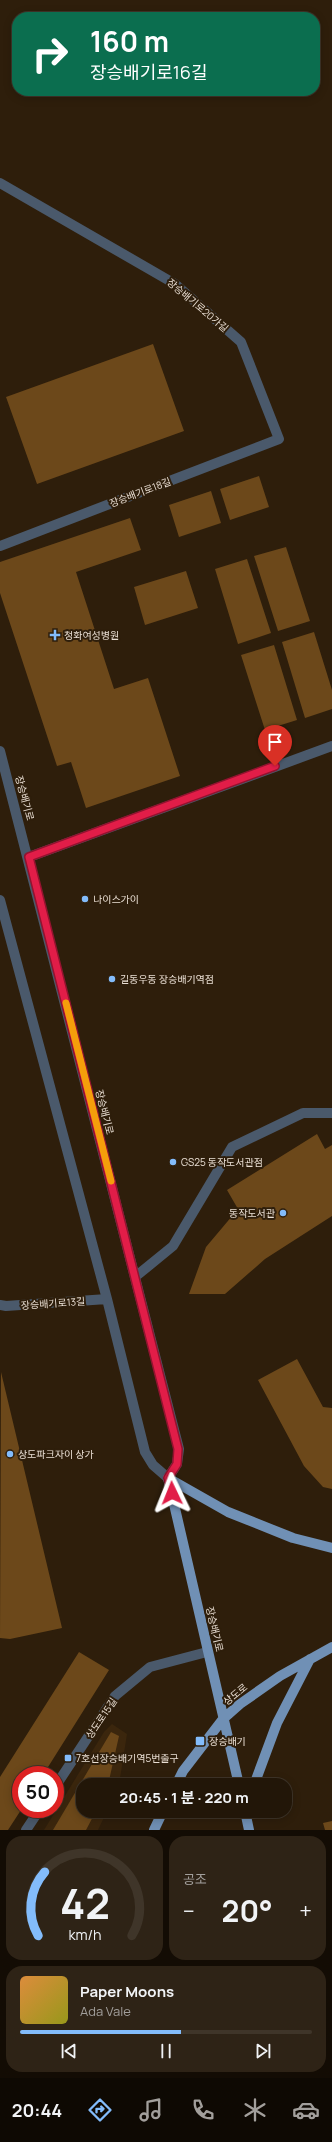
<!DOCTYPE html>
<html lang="ko">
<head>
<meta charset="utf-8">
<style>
	:root { --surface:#221608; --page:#2e2316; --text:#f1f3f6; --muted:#a29f9c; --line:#3f3529; --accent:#83bcfb }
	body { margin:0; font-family:Manrope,"Noto Sans KR",sans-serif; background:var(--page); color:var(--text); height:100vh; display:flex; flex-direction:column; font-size:15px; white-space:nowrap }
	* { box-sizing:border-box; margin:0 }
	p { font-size:13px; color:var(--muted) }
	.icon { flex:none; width:22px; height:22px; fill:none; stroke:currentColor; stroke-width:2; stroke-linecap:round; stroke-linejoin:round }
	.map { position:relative; height:1830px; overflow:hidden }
	.sheet { display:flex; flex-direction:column; gap:6px; padding:6px; background:#130c04; flex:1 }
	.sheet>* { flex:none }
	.guide { position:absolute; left:12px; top:12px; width:308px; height:84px; border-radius:16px; box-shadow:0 2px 10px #0003,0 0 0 1px var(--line); background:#0b6e4f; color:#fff; overflow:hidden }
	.speed { position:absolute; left:12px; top:1766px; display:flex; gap:8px; font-size:20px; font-weight:700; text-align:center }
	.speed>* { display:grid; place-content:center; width:52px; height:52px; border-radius:50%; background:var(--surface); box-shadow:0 2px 10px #0003,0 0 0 1px var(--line); line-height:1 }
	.speed .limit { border:6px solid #d22; background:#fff; color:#111 }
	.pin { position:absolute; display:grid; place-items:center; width:34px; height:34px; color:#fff; margin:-41px -17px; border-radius:50% 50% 50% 0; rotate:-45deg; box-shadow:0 0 4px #0007 }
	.pin .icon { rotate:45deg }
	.me { position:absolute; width:44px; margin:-22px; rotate:358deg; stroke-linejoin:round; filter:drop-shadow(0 0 3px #0008) }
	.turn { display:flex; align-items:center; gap:14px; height:84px; padding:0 12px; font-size:18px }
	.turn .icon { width:52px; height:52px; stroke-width:2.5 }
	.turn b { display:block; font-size:28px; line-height:34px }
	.big { font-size:30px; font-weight:700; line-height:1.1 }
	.sheet .widget { flex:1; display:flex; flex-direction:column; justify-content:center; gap:6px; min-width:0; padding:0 14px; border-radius:16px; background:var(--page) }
	.sheet .dial { align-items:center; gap:0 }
	.dial svg { height:104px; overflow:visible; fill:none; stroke:var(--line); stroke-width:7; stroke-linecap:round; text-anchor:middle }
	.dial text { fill:var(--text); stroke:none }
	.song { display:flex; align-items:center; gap:12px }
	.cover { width:48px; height:48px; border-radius:6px; background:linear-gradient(135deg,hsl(30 70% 55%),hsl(60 70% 35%)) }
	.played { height:4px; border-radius:2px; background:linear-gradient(90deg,var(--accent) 55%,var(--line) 55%) }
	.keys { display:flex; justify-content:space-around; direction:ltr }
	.heat { display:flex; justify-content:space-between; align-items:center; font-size:22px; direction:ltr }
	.sheet .tiles { flex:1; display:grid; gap:6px; grid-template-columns:1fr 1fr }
	.widget:last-child { grid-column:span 2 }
	.trip { position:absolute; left:76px; top:1778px; width:216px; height:40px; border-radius:16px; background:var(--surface); box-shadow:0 2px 10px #0003,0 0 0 1px var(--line); font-weight:700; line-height:40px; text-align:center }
	.tabs { display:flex; height:64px; justify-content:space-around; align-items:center; background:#0e0903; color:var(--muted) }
	.tabs .icon { width:28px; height:28px }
	.tabs .active { color:var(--accent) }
	.tabs b { font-size:18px; color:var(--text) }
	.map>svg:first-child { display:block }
</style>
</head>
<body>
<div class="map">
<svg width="332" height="1830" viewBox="0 0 332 1830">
	<rect width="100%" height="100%" fill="#2e1e0b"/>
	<path fill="#3b260d" d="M112,1724l15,10 -8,51h-36v26h24l-9,19h-54l60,-98z"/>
	<path fill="#6c481a" d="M153,344l31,87 -147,53 -31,-87z
		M259,476l10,31 -39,13 -10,-31z
		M211,491l10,32 -42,14 -10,-32z
		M130,518l11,32 -65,22 38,117 34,-11 32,98 -94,32 -15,-46 -14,4 -57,-173v-31z
		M286,547l24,74 -32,10 -24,-75z
		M247,559l24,74 -33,11 -23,-75z
		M186,571l12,37 -53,17 -11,-38z
		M314,632l18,58v19l-27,9 -23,-76z
		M274,645l23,75 -32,10 -24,-75z
		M317,1134l8,15 7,-4v71l-67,43 -40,35h-36l17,-47 32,-38 -11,-19z
		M297,1359l26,48 9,1v81l-9,-2 -19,-21 -46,-86z
		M1,1372l61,256 -52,11 -10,-1z
		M79,1652l30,18 -66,105h-22v35l-13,20h-8v-53z
		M111,1732l8,4 -11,49h-25v26h13l-10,19h-33z
		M332,1821v9h-7l-2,-7z"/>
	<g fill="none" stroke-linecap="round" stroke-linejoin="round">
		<path stroke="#4a596b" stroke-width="10" d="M0,183l175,101 66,58 38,97 -279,107
			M0,751l179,698 -2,15 -9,14 -15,-13 -8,-13 -38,-153 -107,-399
			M29,857l303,-111
			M135,1277l38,-31 59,-99 71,-34h29
			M0,1305l6,1 101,-7
			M55,1787l60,-91 35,-29 57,-15
			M26,1830l14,-21"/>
		<path stroke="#7090b5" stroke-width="10" d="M168,1478l71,307
			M168,1478l60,34 65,26 39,10
			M176,1785l7,-14 40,-52 17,-15 40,-28 52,-29
			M254,1785l23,-62 33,-64
			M245,1811l4,19
			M154,1830l9,-19"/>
	</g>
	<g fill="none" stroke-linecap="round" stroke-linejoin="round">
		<defs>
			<path id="route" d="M172,1493l-4,-15 9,-14 1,-15 -149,-592 246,-91"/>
		</defs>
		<use href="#route" stroke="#92132f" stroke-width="10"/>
		<use href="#route" stroke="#e11d48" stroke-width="7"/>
		<path stroke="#f59e0b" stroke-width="7" d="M66,1003l45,178"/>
	</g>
	<g fill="#83bcfb" stroke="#2e1e0b" stroke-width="1.5">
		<path d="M53 629h4v4h4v4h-4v4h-4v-4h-4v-4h4z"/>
		<circle cx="85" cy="899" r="4"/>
		<circle cx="112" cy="979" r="4"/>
		<circle cx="173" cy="1162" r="4"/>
		<circle cx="283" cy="1213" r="4"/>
		<circle cx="10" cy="1454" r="4"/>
		<rect x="195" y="1736" width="10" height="10" rx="2"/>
		<rect x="64" y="1754" width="8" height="8" rx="2"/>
	</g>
	<g text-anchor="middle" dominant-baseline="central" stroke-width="4" stroke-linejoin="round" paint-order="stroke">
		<g font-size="10" fill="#e9ded3" stroke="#2e1e0b">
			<text transform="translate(198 305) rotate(40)">장승배기로20가길</text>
			<text transform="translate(140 492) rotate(-21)">장승배기로18길</text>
			<text transform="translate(25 798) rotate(75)">장승배기로</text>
			<text transform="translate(105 1112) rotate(76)">장승배기로</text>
			<text transform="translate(53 1303) rotate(-4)">장승배기로13길</text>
			<text transform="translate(215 1629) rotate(77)">장승배기로</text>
			<text transform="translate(235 1694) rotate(-39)">상도로</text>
			<text transform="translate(101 1718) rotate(-56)">상도로15길</text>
		</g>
		<g font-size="10" fill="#e9ded3" stroke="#2e1e0b" text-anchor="start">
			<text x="64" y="635">청화여성병원</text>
			<text x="93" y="899">나이스가이</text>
			<text x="120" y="979">길동우동 장승배기역점</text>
			<text x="181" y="1162">GS25 동작도서관점</text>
			<text x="275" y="1213" text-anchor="end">동작도서관</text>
			<text x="18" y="1454">상도파크자이 상가</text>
			<text x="209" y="1741">장승배기</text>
			<text x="76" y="1758">7호선장승배기역5번출구</text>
		</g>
	</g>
</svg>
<div class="speed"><div class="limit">50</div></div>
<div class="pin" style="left:275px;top:766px;background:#d93025"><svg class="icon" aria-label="arrive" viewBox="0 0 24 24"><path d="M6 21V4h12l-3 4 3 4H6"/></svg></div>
<svg class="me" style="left:172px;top:1493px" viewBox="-20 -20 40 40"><path d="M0-17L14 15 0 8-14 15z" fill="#e11d48" stroke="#fff" stroke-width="4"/></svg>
<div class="trip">20:45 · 1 분 · 220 m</div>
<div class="guide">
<div class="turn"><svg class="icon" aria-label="right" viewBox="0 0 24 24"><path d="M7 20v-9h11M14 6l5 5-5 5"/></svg><div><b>160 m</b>장승배기로16길</div></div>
</div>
</div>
<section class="sheet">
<div class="tiles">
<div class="widget dial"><svg viewBox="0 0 100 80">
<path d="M14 69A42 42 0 1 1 86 69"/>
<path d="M14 69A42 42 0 0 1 19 20" stroke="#83bcfb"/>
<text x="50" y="56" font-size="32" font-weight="700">42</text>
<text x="50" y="72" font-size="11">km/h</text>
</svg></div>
<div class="widget"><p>공조</p>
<div class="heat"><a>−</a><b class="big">20°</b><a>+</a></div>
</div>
<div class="widget">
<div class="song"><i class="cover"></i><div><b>Paper Moons</b><p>Ada Vale</p></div></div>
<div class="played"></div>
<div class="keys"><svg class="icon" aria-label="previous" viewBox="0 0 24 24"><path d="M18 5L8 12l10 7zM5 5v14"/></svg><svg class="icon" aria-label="pause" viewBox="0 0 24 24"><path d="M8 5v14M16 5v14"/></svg><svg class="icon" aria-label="next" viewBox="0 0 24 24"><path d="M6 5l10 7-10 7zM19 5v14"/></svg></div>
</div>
</div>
</section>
<nav class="tabs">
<b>20:44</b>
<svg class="icon active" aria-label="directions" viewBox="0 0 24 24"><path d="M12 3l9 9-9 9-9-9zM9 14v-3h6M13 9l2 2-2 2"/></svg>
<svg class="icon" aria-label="music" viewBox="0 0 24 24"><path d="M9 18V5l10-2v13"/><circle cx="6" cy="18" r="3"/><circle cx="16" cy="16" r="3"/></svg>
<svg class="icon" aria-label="phone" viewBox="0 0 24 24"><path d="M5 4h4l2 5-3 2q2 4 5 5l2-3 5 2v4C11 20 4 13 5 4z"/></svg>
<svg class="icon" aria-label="climate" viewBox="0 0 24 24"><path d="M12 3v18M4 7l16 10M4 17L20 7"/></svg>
<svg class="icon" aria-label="car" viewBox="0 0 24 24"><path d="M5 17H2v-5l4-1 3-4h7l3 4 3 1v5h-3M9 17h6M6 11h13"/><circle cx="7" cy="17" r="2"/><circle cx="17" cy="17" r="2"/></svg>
</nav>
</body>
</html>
